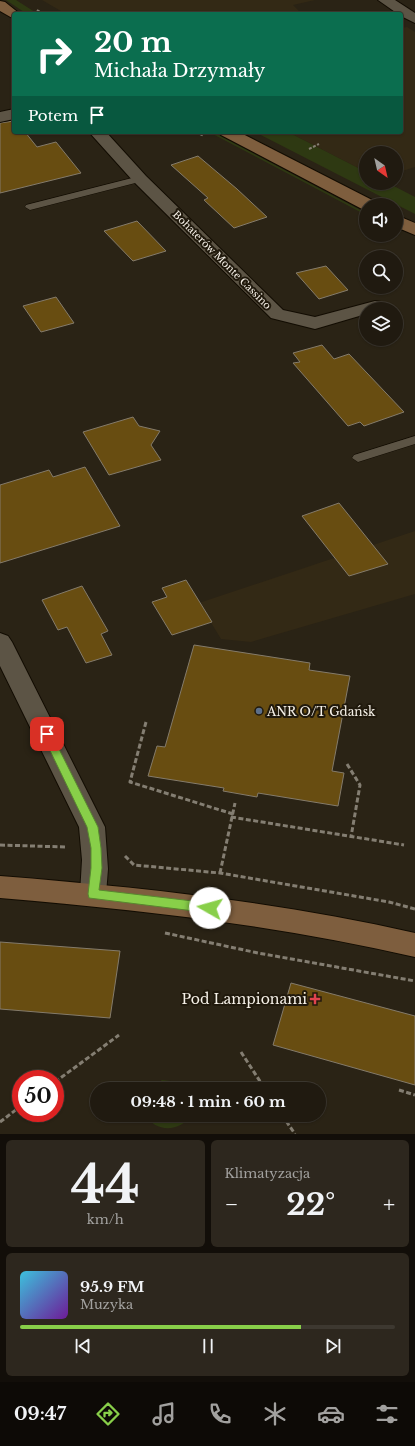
<!DOCTYPE html>
<html lang="pl">
<head>
<meta charset="utf-8">
<style>
	:root { --surface:#201a10; --page:#2d271e; --text:#f1f3f6; --muted:#a2a19f; --line:#3d3830; --accent:#88cf49 }
	body { margin:0; font-family:"Libre Baskerville",serif; background:var(--page); color:var(--text); height:100vh; display:flex; flex-direction:column; font-size:15px; white-space:nowrap }
	* { box-sizing:border-box; margin:0 }
	p { font-size:13px; color:var(--muted) }
	.icon { flex:none; width:22px; height:22px; fill:none; stroke:currentColor; stroke-width:2; stroke-linecap:round; stroke-linejoin:round }
	.map { position:relative; height:1134px; overflow:hidden }
	.details { display:flex; flex-direction:column; gap:6px; padding:6px; background:#120e09; flex:1 }
	.details>* { flex:none }
	.hud { position:absolute; left:12px; top:12px; width:391px; height:122px; border-radius:4px; box-shadow:0 1px 3px #0004,0 0 0 1px var(--line); background:#0b6e4f; color:#fff; overflow:hidden }
	.needle { width:26px; rotate:146deg }
	.buttons { position:absolute; left:359px; top:146px; display:grid; gap:8px }
	.buttons a { display:grid; place-items:center; width:44px; height:44px; border-radius:50%; background:var(--surface); box-shadow:0 1px 3px #0004,0 0 0 1px var(--line); font-size:20px }
	.speed { position:absolute; left:12px; top:1070px; display:flex; gap:8px; font-size:20px; font-weight:700; text-align:center }
	.speed>* { display:grid; place-content:center; width:52px; height:52px; border-radius:50%; background:var(--surface); box-shadow:0 1px 3px #0004,0 0 0 1px var(--line); line-height:1 }
	.speed .limit { border:6px solid #d22; background:#fff; color:#111 }
	.pin { position:absolute; display:grid; place-items:center; width:34px; height:34px; color:#fff; margin:-17px; border-radius:8px; box-shadow:0 2px 6px #0006 }
	.me { position:absolute; width:44px; margin:-22px; rotate:277deg; stroke-linejoin:round; filter:drop-shadow(0 0 3px #0008) }
	.turn { display:flex; align-items:center; gap:14px; height:84px; padding:0 16px; font-size:18px }
	.turn .icon { width:52px; height:52px; stroke-width:2.5 }
	.turn b { display:block; font-size:28px; line-height:34px }
	.then { display:flex; align-items:center; height:38px; padding:0 16px; background:#0003; gap:8px; font-size:15px }
	.big { font-size:30px; font-weight:800; line-height:1.1 }
	.details .card { flex:1; display:flex; flex-direction:column; justify-content:center; gap:6px; min-width:0; padding:0 14px; border-radius:6px; background:var(--page) }
	.details .dial { align-items:center; gap:0 }
	.dial b { font-size:52px; line-height:1 }
	.song { display:flex; align-items:center; gap:12px }
	.cover { width:48px; height:48px; border-radius:6px; background:linear-gradient(135deg,hsl(190 70% 55%),hsl(280 70% 35%)) }
	.played { height:4px; border-radius:2px; background:linear-gradient(90deg,var(--accent) 75%,var(--line) 75%) }
	.keys { display:flex; justify-content:space-around; direction:ltr }
	.heat { display:flex; justify-content:space-between; align-items:center; font-size:22px; direction:ltr }
	.details .tiles { flex:1; display:grid; gap:6px; grid-template-columns:1fr 1fr }
	.card:last-child { grid-column:span 2 }
	.trip { position:absolute; left:90px; top:1082px; width:236px; height:40px; border-radius:20px; background:var(--surface); box-shadow:0 1px 3px #0004,0 0 0 1px var(--line); font-weight:800; line-height:40px; text-align:center }
	.dock { display:flex; height:64px; justify-content:space-around; align-items:center; background:#0d0a06; color:var(--muted) }
	.dock .icon { width:28px; height:28px }
	.dock .on { color:var(--accent) }
	.dock b { font-size:18px; color:var(--text) }
	.map>svg:first-child { display:block }
</style>
</head>
<body>
<div class="map">
<svg width="415" height="1134" viewBox="0 0 415 1134">
	<rect width="100%" height="100%" fill="#2a2315"/>
	<path fill="#332915" d="M42,0h273l-22,5 9,9h-236z
		M407,27l8,5v135l-19,6v-20h-30v19l-78,-40h113v-104z
		M415,531v63l-164,48 -30,-3 -22,-36z"/>
	<path fill="#2e3912" d="M6,0h10l22,14h-11z
		M209,132h4l153,81v2z
		M255,132h33l78,40v11h22l27,14v17z
		M162,1080l17,2 10,7h-40z
		M146,1115h45c-10,17 -36,18 -45,0z"/>
	<path fill="#684d11" stroke="#847b6b" d="M14,121v11h11l12,15 19,-5 25,31 -81,20v-70z
		M198,156l39,33 30,28 -33,11 -30,-28 4,-2 -37,-33z
		M137,221l29,30 -33,10 -29,-30z
		M326,266l22,24 -29,9 -23,-26z
		M56,297l18,26 -33,9 -18,-26z
		M322,345l12,14 15,-5 55,58 -40,14 -4,-4 -12,4 -55,-63 7,-1 -7,-9z
		M133,417l6,9 21,5 -9,14 10,15 -52,15 -26,-43z
		M85,467l35,59 -120,37v-78l49,-15 4,7z
		M339,503l49,61 -39,12 -47,-60z
		M186,580l26,42 -40,13 -20,-33 15,-5 -5,-9z
		M82,586l26,45 -7,3 11,21 -26,8 -19,-36 -9,3 -16,-30z
		M194,645l116,18 -1,7 41,6 -18,95 12,2 -6,33 -80,-13 -1,4 -34,-6 1,-3 -76,-12 9,-30 8,1z
		M0,942l120,9 -10,67 -110,-9z
		M291,983l124,33v69l-142,-40z"/>
	<g fill="none" stroke-linecap="round" stroke-linejoin="round">
		<defs>
			<path id="lane" d="M140,176l5,3 -2,2 -113,29 -5,-3 1,-2z
				M415,436v8l-57,18 -6,-4 2,-3z"/>
			<path id="street" d="M378,0h17l20,13v10l-14,-7v-2h-3z
				M14,109v10l-14,3v-10z
				M89,132h17l40,44 137,134 32,7 60,-16 6,1 3,4 -2,3h-16v5l-51,15 -44,-11 -137,-136z
				M0,633l8,3 4,6 93,185 3,42 -2,25 -4,8 -9,3 -9,-3 -4,-8 2,-34 -3,-33 -79,-161z"/>
			<path id="secondary" d="M0,1l5,1 15,12h-6v5l-14,-8z
				M219,132h20l135,69 2,4h-10v5l-4,-1 -141,-74z
				M396,215l19,8v12l-19,-8z
				M0,876c140,11 278,26 415,57v24c-137,-32 -275,-47 -415,-59z"/>
		</defs>
		<use href="#lane" stroke="#120c02" stroke-width="1"/>
		<use href="#street" stroke="#120c02" stroke-width="2"/>
		<use href="#secondary" stroke="#120c02" stroke-width="2"/>
		<path stroke="#847e72" stroke-width="2" stroke-dasharray="3 1.5" stroke-linecap="butt" d="M37,10l6,4
			M196,132l8,4
			M309,149l10,-5"/>
		<path stroke="#847e72" stroke-width="3" stroke-dasharray="5 2.5" stroke-linecap="butt" d="M146,722l-16,60 103,32
			M347,764l13,21 -9,52
			M231,817l173,28
			M0,845l65,2
			M125,856l9,9 86,8 169,29 26,7
			M220,873l15,-70
			M165,933l93,20 157,28
			M241,1052l24,37
			M55,1082l64,-47
			M399,1090l16,5
			M282,1115l13,19
			M0,1122l21,-16"/>
		<use href="#lane" fill="#5c5445" fill-rule="evenodd"/>
		<use href="#street" fill="#5c5445" fill-rule="evenodd"/>
		<use href="#secondary" fill="#7e5e3e" fill-rule="evenodd"/>
	</g>
	<path fill="#88cf49" stroke="#58872f" d="M47,730l3,1 48,96 3,21 1,20 -3,22 111,13 4,2 2,3 -2,3 -4,2 -121,-15 -1,-4 3,-26v-20l-4,-21 -45,-93z"/>
	<circle fill="#5c6f8a" stroke="#20190c" stroke-width="1.5" cx="259" cy="711" r="4"/>
	<path fill="#e0444e" stroke="#20190c" stroke-width="1.5" d="M313 993h4v4h4v4h-4v4h-4v-4h-4v-4h4z"/>
	<g text-anchor="middle" dominant-baseline="central" stroke-width="4" stroke-linejoin="round" paint-order="stroke">
		<g font-size="10" fill="#f6f1e8" stroke="#20190c">
			<text transform="translate(222 260) rotate(45)">Bohaterów Monte Cassino</text>
		</g>
		<g font-size="12" fill="#f6f1e8" stroke="#20190c" text-anchor="start">
			<text x="267" y="711">ANR O/T Gdańsk</text>
		</g>
		<g font-size="14" fill="#f6f1e8" stroke="#20190c" text-anchor="end">
			<text x="307" y="999">Pod Lampionami</text>
		</g>
	</g>
</svg>
<div class="buttons">
<a><svg class="needle" viewBox="-14 -14 28 28"><path d="M0-13l5 13h-10z" fill="#e53935"/><path d="M0 13l5-13h-10z" fill="#a2a19f"/></svg></a>
<a><svg class="icon" aria-label="sound" viewBox="0 0 24 24"><path d="M4 9h4l5-4v14l-5-4H4zM17 9q2 3 0 6"/></svg></a>
<a><svg class="icon" aria-label="search" viewBox="0 0 24 24"><circle cx="10" cy="10" r="6"/><path d="M15 15l6 6"/></svg></a>
<a><svg class="icon" aria-label="layers" viewBox="0 0 24 24"><path d="M12 4l9 5-9 5-9-5zM3 14l9 5 9-5"/></svg></a>
</div>
<div class="speed"><div class="limit">50</div></div>
<div class="pin" style="left:47px;top:734px;background:#d93025"><svg class="icon" aria-label="arrive" viewBox="0 0 24 24"><path d="M6 21V4h12l-3 4 3 4H6"/></svg></div>
<svg class="me" style="left:210px;top:908px" viewBox="-20 -20 40 40"><circle r="19" fill="#fff"/><path d="M0-13L10 11 0 6-10 11z" fill="#88cf49"/></svg>
<div class="trip">09:48 · 1 min · 60 m</div>
<div class="hud">
<div class="turn"><svg class="icon" aria-label="right" viewBox="0 0 24 24"><path d="M7 20v-9h11M14 6l5 5-5 5"/></svg><div><b>20 m</b>Michała Drzymały</div></div>
<div class="then">Potem<svg class="icon" aria-label="arrive" viewBox="0 0 24 24"><path d="M6 21V4h12l-3 4 3 4H6"/></svg></div>
</div>
</div>
<section class="details">
<div class="tiles">
<div class="card dial"><b>44</b><p>km/h</p></div>
<div class="card"><p>Klimatyzacja</p>
<div class="heat"><a>−</a><b class="big">22°</b><a>+</a></div>
</div>
<div class="card">
<div class="song"><i class="cover"></i><div><b>95.9 FM</b><p>Muzyka</p></div></div>
<div class="played"></div>
<div class="keys"><svg class="icon" aria-label="previous" viewBox="0 0 24 24"><path d="M18 5L8 12l10 7zM5 5v14"/></svg><svg class="icon" aria-label="pause" viewBox="0 0 24 24"><path d="M8 5v14M16 5v14"/></svg><svg class="icon" aria-label="next" viewBox="0 0 24 24"><path d="M6 5l10 7-10 7zM19 5v14"/></svg></div>
</div>
</div>
</section>
<nav class="dock">
<b>09:47</b>
<svg class="icon on" aria-label="directions" viewBox="0 0 24 24"><path d="M12 3l9 9-9 9-9-9zM9 14v-3h6M13 9l2 2-2 2"/></svg>
<svg class="icon" aria-label="music" viewBox="0 0 24 24"><path d="M9 18V5l10-2v13"/><circle cx="6" cy="18" r="3"/><circle cx="16" cy="16" r="3"/></svg>
<svg class="icon" aria-label="phone" viewBox="0 0 24 24"><path d="M5 4h4l2 5-3 2q2 4 5 5l2-3 5 2v4C11 20 4 13 5 4z"/></svg>
<svg class="icon" aria-label="climate" viewBox="0 0 24 24"><path d="M12 3v18M4 7l16 10M4 17L20 7"/></svg>
<svg class="icon" aria-label="car" viewBox="0 0 24 24"><path d="M5 17H2v-5l4-1 3-4h7l3 4 3 1v5h-3M9 17h6M6 11h13"/><circle cx="7" cy="17" r="2"/><circle cx="17" cy="17" r="2"/></svg>
<svg class="icon" aria-label="filters" viewBox="0 0 24 24"><path d="M4 7h16M4 17h16"/><circle cx="9" cy="7" r="2"/><circle cx="15" cy="17" r="2"/></svg>
</nav>
</body>
</html>
